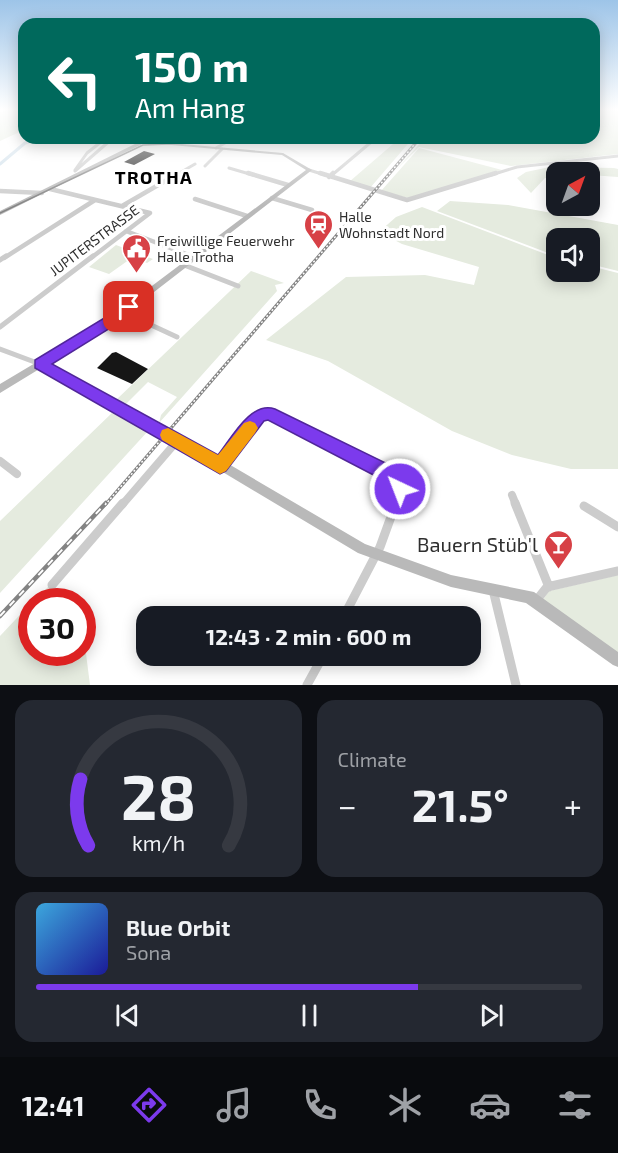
<!DOCTYPE html>
<html lang="en">
<head>
<meta charset="utf-8">
<style>
	:root { --surface:#171b24; --page:#242831; --text:#f1f3f6; --muted:#9ea1a6; --line:#363941; --accent:#7c3aed }
	body { margin:0; font-family:"Exo 2",sans-serif; background:var(--page); color:var(--text); height:100vh; display:flex; flex-direction:column; font-size:22px; white-space:nowrap }
	* { box-sizing:border-box; margin:0 }
	p { font-size:20px; color:var(--muted) }
	.icon { flex:none; width:33px; height:33px; fill:none; stroke:currentColor; stroke-width:2; stroke-linecap:round; stroke-linejoin:round }
	.map { position:relative; height:685px; overflow:hidden }
	.sheet { display:flex; flex-direction:column; gap:15px; padding:15px; background:#0d0f14; flex:1 }
	.sheet>* { flex:none }
	.hud { position:absolute; left:18px; top:18px; width:582px; height:126px; border-radius:18px; box-shadow:0 3px 15px #0003; background:#00695c; color:#fff; overflow:hidden }
	.needle { width:39px; rotate:41deg }
	.tools { position:absolute; left:546px; top:162px; display:grid; gap:12px }
	.tools a { display:grid; place-items:center; width:54px; height:54px; border-radius:12px; background:var(--surface); box-shadow:0 3px 15px #0003; font-size:30px }
	.speed { position:absolute; left:18px; top:588px; display:flex; gap:12px; font-size:30px; font-weight:700; text-align:center }
	.speed>* { display:grid; place-content:center; width:78px; height:78px; border-radius:50%; background:var(--surface); box-shadow:0 3px 15px #0003; line-height:1 }
	.speed .limit { border:9px solid #d22; background:#fff; color:#111 }
	.pin { position:absolute; display:grid; place-items:center; width:51px; height:51px; color:#fff; margin:-26px; border-radius:12px; box-shadow:0 3px 9px #0006 }
	.me { position:absolute; width:66px; margin:-33px; rotate:317deg; stroke-linejoin:round; filter:drop-shadow(0 0 4px #0008) }
	.turn { display:flex; align-items:center; gap:21px; height:126px; padding:0 18px; font-size:27px }
	.turn .icon { width:78px; height:78px; stroke-width:2.5 }
	.turn b { display:block; font-size:42px; line-height:51px }
	.big { font-size:45px; font-weight:700; line-height:1.1 }
	.sheet .widget { flex:1; display:flex; flex-direction:column; justify-content:center; gap:9px; min-width:0; padding:0 21px; border-radius:18px; background:var(--page) }
	.sheet .dial { align-items:center; gap:0 }
	.dial svg { height:156px; overflow:visible; fill:none; stroke:var(--line); stroke-width:7; stroke-linecap:round; text-anchor:middle }
	.dial text { fill:var(--text); stroke:none }
	.song { display:flex; align-items:center; gap:18px }
	.cover { width:72px; height:72px; border-radius:9px; background:linear-gradient(135deg,hsl(200 70% 55%),hsl(240 70% 35%)) }
	.played { height:6px; border-radius:3px; background:linear-gradient(90deg,var(--accent) 70%,var(--line) 70%) }
	.keys { display:flex; justify-content:space-around; direction:ltr }
	.heat { display:flex; justify-content:space-between; align-items:center; font-size:33px; direction:ltr }
	.sheet .tiles { flex:1; display:grid; gap:15px; grid-template-columns:1fr 1fr }
	.widget:last-child { grid-column:span 2 }
	.trip { position:absolute; left:136px; top:606px; width:345px; height:60px; border-radius:18px; background:var(--surface); box-shadow:0 3px 15px #0003; font-weight:700; line-height:60px; text-align:center }
	.dock { display:flex; height:96px; justify-content:space-around; align-items:center; background:#090b0e; color:var(--muted) }
	.dock .icon { width:42px; height:42px }
	.dock .active { color:var(--accent) }
	.dock b { font-size:27px; color:var(--text) }
	.map>svg:first-child { display:block }
</style>
</head>
<body>
<div class="map">
<svg width="618" height="685" viewBox="0 0 618 685">
	<rect width="100%" height="100%" fill="#fff"/>
	<path fill="#e5ebdf" d="M8,110h16v20l-24,11v-29z
		M594,110h24v44l-107,12 -92,-19 -24,24 30,-33h169z
		M400,138h13l-43,50 -21,-6z
		M419,148l83,22 -94,28 -27,-7z
		M550,167l64,1 4,1v8l-28,-2v-3h-34v8l-11,-2 -14,15 -14,-15 9,-6z
		M450,201l58,4 110,20v46l-28,-7v-26h-34v18l-119,-45z
		M422,207l134,51v14h34v-6l28,7v196h-47l-59,-14 -60,-24 -124,-70 -62,-21 80,-63 79,-2 49,10 5,-18 -77,-23 -23,-12 17,-15z
		M116,245l37,14 -6,4 -14,-6 -24,17 -20,-7z
		M251,271l33,12 -9,2 2,6 -118,132 2,-8 16,-18 -29,-15 -23,23 -9,-5z
		M114,411l34,20 -148,162v-72z
		M618,575v81l-76,-55 7,-10z
		M50,585h2l20,16 -39,1z
		M31,603l1,49h50l1,-22 7,55h-90v-49z"/>
	<g fill="none" stroke-linecap="round" stroke-linejoin="round">
		<path stroke="#ccdde9" stroke-width="3" d="M0,164l25,-21 18,-5"/>
	</g>
	<path fill="#161616" d="M144,151l11,3 -21,11 -10,-3z
		M116,352l32,17 -16,15 -35,-16 15,-15z"/>
	<g fill="none" stroke-linecap="round" stroke-linejoin="round">
		<path stroke="#ccc" stroke-width="3" d="M216,148l18,-10
			M205,166l17,-17
			M229,168l24,7
			M75,170l12,-17 19,-15
			M309,170l16,5
			M75,171l38,-33
			M176,175l19,-11
			M332,175l44,-37
			M491,175l26,-8 101,-11"/>
		<path stroke="#ccc" stroke-width="4.5" d="M248,173l40,12
			M320,173l87,27 89,-27
			M329,177l4,-4
			M50,189l100,24 -59,45
			M0,191l42,2
			M272,198l40,12
			M195,199l52,17
			M122,206l57,-33
			M126,231l68,26
			M4,258l91,-58"/>
		<path stroke="#ccc" stroke-width="5" d="M0,260l6,-4
			M184,265l54,21
			M123,312l54,25
			M0,327l93,-71
			M0,349l40,15"/>
		<path stroke="#ccc" stroke-width="8" d="M0,461l17,13
			M220,466l39,-51 6,-2 132,65 2,11 -3,16
			M512,495l4,10
			M122,505l56,-65"/>
		<path stroke="#ccc" stroke-width="9" d="M515,503l34,84
			M584,506l34,21
			M52,585l71,-82
			M493,590l23,95
			M536,601l11,-14 71,-16
			M344,616l36,-69 16,-44
			M307,685l16,-29"/>
		<path fill="#b9b9b9" fill-rule="evenodd" d="M147,138h6l-5,3 135,12 29,17 -202,156 -62,38 131,71 186,109 86,31 83,17 84,60v15l-5,-2 -87,-62 -75,-16 -93,-34 -187,-112 -130,-73 -41,25v-9l104,-62 202,-152 -24,-15 -132,-12h-2v-2l-148,74v-4z"/>
		<path stroke="#848484" stroke-width="1.5" d="M0,213l143,-68 50,-2 15,-5"/>
		<defs>
			<path id="rail-far1" d="M105,505l315,-367"/>
			<path id="rail" d="M0,616l106,-113"/>
		</defs>
		<use href="#rail-far1" stroke="#848484" stroke-width="3"/>
		<use href="#rail" stroke="#848484" stroke-width="4.5"/>
		<use href="#rail-far1" stroke="#fff" stroke-width="1.5" stroke-dasharray="2" stroke-linecap="butt"/>
		<use href="#rail" stroke="#fff" stroke-width="2" stroke-dasharray="7" stroke-linecap="butt"/>
	</g>
	<linearGradient id="sky" x2="0" y2="1"><stop stop-color="#9dc4e8"/><stop offset="0.53" stop-color="#fff"/><stop offset="1" stop-color="#fff" stop-opacity="0"/></linearGradient>
	<rect width="618" height="206" fill="url(#sky)"/>
	<path fill="#7c3aed" stroke="#51269a" stroke-width="1.5" d="M129,303l5,1v6l-22,17 -60,37 166,91c13,-16 33,-55 57,-46l123,60 10,12 -2,15 -6,2 -7,-2 -3,-11 -5,-4 -117,-61 -4,1 -38,50 -6,3 -185,-106v-8z"/>
	<path fill="#f59e0b" d="M250,421l5,2 3,5 -3,5 -29,38 -6,3 -58,-34 -2,-5 2,-5 6,-2 50,27 26,-32z"/>
	<defs>
		<symbol id="station-pin" viewBox="-11 -11 22 30"><path d="M0 17L-7.5 6A9.5 9.5 0 1 1 7.5 6Z" fill="#d74146" stroke="#fff"/><path d="M-3-6H3Q5-6 5-4V2Q5 4 3 4L4.5 6H3L1.5 4h-3L-3 6H-4.5L-3 4Q-5 4-5 2V-4Q-5-6-3-6ZM-3.5-4v3h7v-3ZM-3.5 1v1.5H-2V1ZM2 1v1.5H3.5V1Z" fill="#fff"/></symbol>
		<symbol id="civic-pin" viewBox="-11 -11 22 30"><path d="M0 17L-7.5 6A9.5 9.5 0 1 1 7.5 6Z" fill="#d74146" stroke="#fff"/><path d="M-.6-6.5H3V-4.5H.6V-3L4-1V1h2V6H-6V1h2V-1L-.6-3ZM-1.2 2.5V6h2.4V2.5Z" fill="#fff"/></symbol>
		<symbol id="bar-pin" viewBox="-11 -11 22 30"><path d="M0 17L-7.5 6A9.5 9.5 0 1 1 7.5 6Z" fill="#d74146" stroke="#fff"/><path d="M-6-5H6L.8 .8V4.5H3.5V6h-7V4.5H-.8V.8Z" fill="#fff"/></symbol>
	</defs>
	<g fill-rule="evenodd">
		<use href="#station-pin" x="302" y="208" width="33" height="45"/>
		<use href="#civic-pin" x="120" y="232" width="33" height="45"/>
		<use href="#bar-pin" x="542" y="528" width="33" height="45"/>
	</g>
	<g text-anchor="middle" dominant-baseline="central" stroke-width="6" stroke-linejoin="round" paint-order="stroke">
		<g font-size="14" fill="#2f2f2f" stroke="#fff" text-anchor="start">
			<text x="339" y="216">Halle<tspan x="339" dy="16">Wohnstadt Nord</tspan></text>
			<text x="157" y="240">Freiwillige Feuerwehr<tspan x="157" dy="16">Halle Trotha</tspan></text>
		</g>
		<g font-size="14" fill="#2f2f2f" stroke="#fff">
			<text transform="translate(94 240) rotate(-37)">JUPITERSTRASSE</text>
		</g>
		<g font-size="18" font-weight="bold" letter-spacing="1.5" fill="#000" stroke="#fff">
			<text x="154" y="177">TROTHA</text>
		</g>
		<g font-size="20" fill="#2f2f2f" stroke="#fff" text-anchor="end">
			<text x="538" y="544">Bauern Stüb'l</text>
		</g>
	</g>
</svg>
<div class="tools">
<a><svg class="needle" viewBox="-14 -14 28 28"><path d="M0-13l5 13h-10z" fill="#e53935"/><path d="M0 13l5-13h-10z" fill="#9ea1a6"/></svg></a>
<a><svg class="icon" aria-label="sound" viewBox="0 0 24 24"><path d="M4 9h4l5-4v14l-5-4H4zM17 9q2 3 0 6"/></svg></a>
</div>
<div class="speed"><div class="limit">30</div></div>
<div class="pin" style="left:129px;top:307px;background:#d93025"><svg class="icon" aria-label="arrive" viewBox="0 0 24 24"><path d="M6 21V4h12l-3 4 3 4H6"/></svg></div>
<svg class="me" style="left:400px;top:489px" viewBox="-20 -20 40 40"><circle r="17" fill="#7c3aed" stroke="#fff" stroke-width="3"/><path d="M0-11L8 9 0 5-8 9z" fill="#fff"/></svg>
<div class="trip">12:43 · 2 min · 600 m</div>
<div class="hud">
<div class="turn"><svg class="icon" aria-label="left" viewBox="0 0 24 24"><path d="M17 20v-9H6M10 6l-5 5 5 5"/></svg><div><b>150 m</b>Am Hang</div></div>
</div>
</div>
<section class="sheet">
<div class="tiles">
<div class="widget dial"><svg viewBox="0 0 100 80">
<path d="M14 69A42 42 0 1 1 86 69"/>
<path d="M14 69A42 42 0 0 1 10 35" stroke="#7c3aed"/>
<text x="50" y="56" font-size="32" font-weight="700">28</text>
<text x="50" y="72" font-size="11">km/h</text>
</svg></div>
<div class="widget"><p>Climate</p>
<div class="heat"><a>−</a><b class="big">21.5°</b><a>+</a></div>
</div>
<div class="widget">
<div class="song"><i class="cover"></i><div><b>Blue Orbit</b><p>Sona</p></div></div>
<div class="played"></div>
<div class="keys"><svg class="icon" aria-label="previous" viewBox="0 0 24 24"><path d="M18 5L8 12l10 7zM5 5v14"/></svg><svg class="icon" aria-label="pause" viewBox="0 0 24 24"><path d="M8 5v14M16 5v14"/></svg><svg class="icon" aria-label="next" viewBox="0 0 24 24"><path d="M6 5l10 7-10 7zM19 5v14"/></svg></div>
</div>
</div>
</section>
<nav class="dock">
<b>12:41</b>
<svg class="icon active" aria-label="directions" viewBox="0 0 24 24"><path d="M12 3l9 9-9 9-9-9zM9 14v-3h6M13 9l2 2-2 2"/></svg>
<svg class="icon" aria-label="music" viewBox="0 0 24 24"><path d="M9 18V5l10-2v13"/><circle cx="6" cy="18" r="3"/><circle cx="16" cy="16" r="3"/></svg>
<svg class="icon" aria-label="phone" viewBox="0 0 24 24"><path d="M5 4h4l2 5-3 2q2 4 5 5l2-3 5 2v4C11 20 4 13 5 4z"/></svg>
<svg class="icon" aria-label="climate" viewBox="0 0 24 24"><path d="M12 3v18M4 7l16 10M4 17L20 7"/></svg>
<svg class="icon" aria-label="car" viewBox="0 0 24 24"><path d="M5 17H2v-5l4-1 3-4h7l3 4 3 1v5h-3M9 17h6M6 11h13"/><circle cx="7" cy="17" r="2"/><circle cx="17" cy="17" r="2"/></svg>
<svg class="icon" aria-label="filters" viewBox="0 0 24 24"><path d="M4 7h16M4 17h16"/><circle cx="9" cy="7" r="2"/><circle cx="15" cy="17" r="2"/></svg>
</nav>
</body>
</html>
